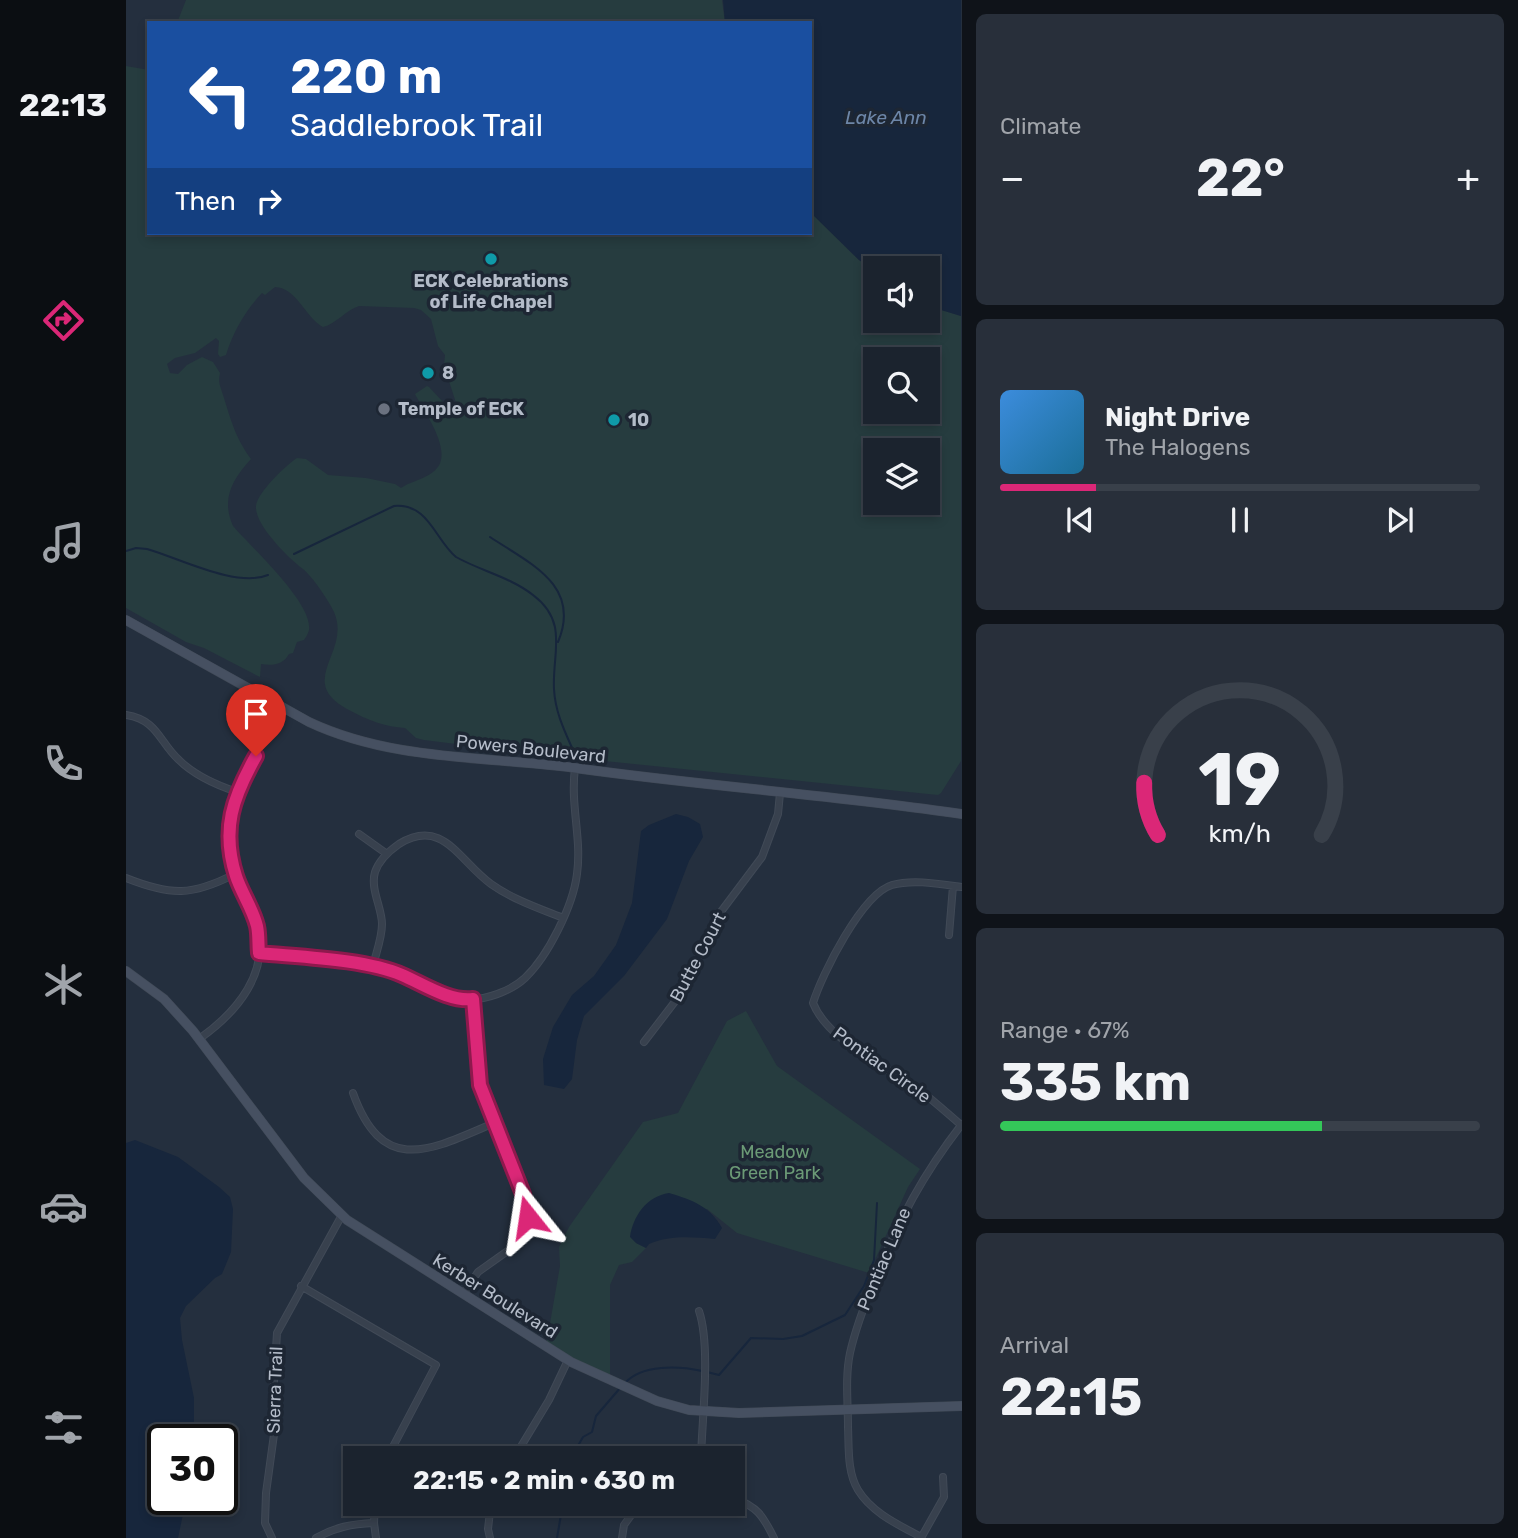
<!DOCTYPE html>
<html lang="en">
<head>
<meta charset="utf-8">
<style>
	:root { --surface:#1b232e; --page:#282f3a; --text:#f1f3f6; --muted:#a0a4aa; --line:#39404a; --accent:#db2777 }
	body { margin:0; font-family:Rubik,sans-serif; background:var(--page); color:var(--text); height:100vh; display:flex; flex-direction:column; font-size:26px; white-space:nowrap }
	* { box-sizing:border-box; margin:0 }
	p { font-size:23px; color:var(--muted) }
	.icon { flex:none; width:38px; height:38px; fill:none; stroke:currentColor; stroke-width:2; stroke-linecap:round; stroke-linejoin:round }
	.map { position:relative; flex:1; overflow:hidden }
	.drawer { display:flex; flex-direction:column; gap:14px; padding:14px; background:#0f1319; width:556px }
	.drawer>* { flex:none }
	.guide { position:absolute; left:21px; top:21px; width:665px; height:214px; border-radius:0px; box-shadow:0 4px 10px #0003,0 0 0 2px var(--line); background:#1a4fa0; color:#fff; overflow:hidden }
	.controls { position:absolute; left:737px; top:256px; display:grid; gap:14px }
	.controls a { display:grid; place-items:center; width:77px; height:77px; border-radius:0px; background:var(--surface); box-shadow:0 4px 10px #0003,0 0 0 2px var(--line); font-size:35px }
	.speed { position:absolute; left:21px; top:1424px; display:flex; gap:14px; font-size:35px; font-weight:700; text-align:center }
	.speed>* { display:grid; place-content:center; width:91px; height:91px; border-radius:50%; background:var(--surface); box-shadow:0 4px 10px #0003,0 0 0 2px var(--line); line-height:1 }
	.speed .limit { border:4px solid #111; border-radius:10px; background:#fff; color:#111 }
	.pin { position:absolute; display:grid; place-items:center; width:60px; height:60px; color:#fff; margin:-72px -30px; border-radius:50% 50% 50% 0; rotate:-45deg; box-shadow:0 0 7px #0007 }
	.pin .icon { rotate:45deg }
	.me { position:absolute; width:77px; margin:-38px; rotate:345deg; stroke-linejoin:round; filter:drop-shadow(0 0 5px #0008) }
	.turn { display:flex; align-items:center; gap:24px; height:147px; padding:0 28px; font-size:32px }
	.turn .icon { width:91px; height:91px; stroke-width:2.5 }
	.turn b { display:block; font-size:49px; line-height:60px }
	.then { display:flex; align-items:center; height:66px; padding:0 28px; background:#0003; gap:14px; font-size:26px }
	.big { font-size:52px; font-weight:700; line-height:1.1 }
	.drawer .tile { flex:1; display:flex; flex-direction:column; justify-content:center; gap:10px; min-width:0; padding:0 24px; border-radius:10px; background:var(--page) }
	.drawer .dial { align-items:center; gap:0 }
	.dial svg { height:182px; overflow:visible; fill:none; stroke:var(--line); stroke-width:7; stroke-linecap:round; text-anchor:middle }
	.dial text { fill:var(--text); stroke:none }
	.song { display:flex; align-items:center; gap:21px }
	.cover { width:84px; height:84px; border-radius:10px; background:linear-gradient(135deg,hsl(210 70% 55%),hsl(200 70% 35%)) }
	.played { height:7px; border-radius:4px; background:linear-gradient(90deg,var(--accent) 20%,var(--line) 20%) }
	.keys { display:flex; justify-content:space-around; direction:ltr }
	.heat { display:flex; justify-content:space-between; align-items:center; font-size:38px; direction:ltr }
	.charge { height:10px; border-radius:5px; background:linear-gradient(90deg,#34c759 67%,var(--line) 0) }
	.trip { position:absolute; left:217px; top:1446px; width:402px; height:70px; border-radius:0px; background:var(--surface); box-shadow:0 4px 10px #0003,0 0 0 2px var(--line); font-weight:700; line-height:70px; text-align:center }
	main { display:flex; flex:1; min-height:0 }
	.menu { display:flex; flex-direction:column; width:126px; justify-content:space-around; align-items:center; background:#0b0e12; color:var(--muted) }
	.menu .icon { width:49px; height:49px }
	.menu .current { color:var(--accent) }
	.menu b { font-size:32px; color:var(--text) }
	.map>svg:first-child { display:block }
</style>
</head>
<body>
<main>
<nav class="menu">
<b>22:13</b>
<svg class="icon current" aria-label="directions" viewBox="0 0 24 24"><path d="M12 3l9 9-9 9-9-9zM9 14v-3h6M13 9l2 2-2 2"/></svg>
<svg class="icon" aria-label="music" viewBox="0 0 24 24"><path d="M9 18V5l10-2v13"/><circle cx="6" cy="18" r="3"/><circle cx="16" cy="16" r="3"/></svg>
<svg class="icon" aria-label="phone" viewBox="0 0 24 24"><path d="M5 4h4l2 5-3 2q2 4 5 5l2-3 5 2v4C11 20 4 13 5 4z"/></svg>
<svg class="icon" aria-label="climate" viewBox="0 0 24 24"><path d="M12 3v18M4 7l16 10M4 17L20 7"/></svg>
<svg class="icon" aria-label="car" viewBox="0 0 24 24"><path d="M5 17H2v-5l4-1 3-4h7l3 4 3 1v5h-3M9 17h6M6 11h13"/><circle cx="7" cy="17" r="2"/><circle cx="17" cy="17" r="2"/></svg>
<svg class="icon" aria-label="filters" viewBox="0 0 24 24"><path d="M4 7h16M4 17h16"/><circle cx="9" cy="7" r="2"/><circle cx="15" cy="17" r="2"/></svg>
</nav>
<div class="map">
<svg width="836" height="1538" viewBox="0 0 836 1538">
	<rect width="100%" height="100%" fill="#242f3e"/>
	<path fill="#263c3f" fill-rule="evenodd" d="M60,0h536l3,23h-548z
		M0,66l23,4v163h661v-21l49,48 16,10v50h53v-17l10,6 23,7v445l-20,32 -3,2 -402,-41 -112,-14 -8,-2 -11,-10c-19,-1 -38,-8 -56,-18 -55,-29 3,-57 -15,-98 -5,-11 -22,-36 -31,-43 -14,-10 -49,-45 -47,-63 1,-13 30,-41 41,-48l9,1 22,16 38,3 29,6 6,4c8,-6 22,-8 32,-16 24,-17 -9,-60 -18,-78l12,-8 2,1 28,30 3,-2 -16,-49 1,-11 -7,-9 -7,-27 -10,-9 -7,-2 -55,-2c-13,4 -23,18 -36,21 -18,-10 -26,-39 -48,-40l-10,8 -3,-2c-17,18 -29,39 -36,62l-6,2 -2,-3 1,-13 -3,-3 -21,15 -20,5 -8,6 3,9 8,1 9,-9 15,-8 11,5 7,11c-2,10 0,12 3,22 8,25 12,42 28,64 -19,21 -30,40 -18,67 18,21 80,77 76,104 -1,4 -3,7 -5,10l-7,2 -4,11 -4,1c-6,11 -17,12 -28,10l-1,13 -56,-29 -18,-6 -60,-34zM749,359h53v52h-53zM749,450h53v52h-53z
		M620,1011l31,55 143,103 -12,18 -39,86 -132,-40 -30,-24 -71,34 10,5 -14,14 -13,3 -9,20v96l-64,-35 14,-80 -1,-19 10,-20 74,-105 35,-9 49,-92z"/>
	<path fill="#17263c" d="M597,0h238v316l-23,-7 -10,-6v-35h-53v2l-16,-10 -49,-48v-189h-85z
		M550,814l12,3 12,7 3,13 -14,24 -22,58 -43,57 -40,40 -7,24 -5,39 -8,10 -20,-4 -1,-26 10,-32 19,-32 22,-19 22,-31 16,-42 9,-72 8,-6z
		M9,1140l43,17 41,30 11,10 3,12 -2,43 -9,22 -7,4 -29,28 -6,12 2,22 12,58v42h-31v60h23l-8,38h-52v-395z
		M543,1193c23,7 41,13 53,35l-7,11c-23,-2 -45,-4 -66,5l-3,4 -10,-5 -6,-6c3,-21 17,-41 39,-44z"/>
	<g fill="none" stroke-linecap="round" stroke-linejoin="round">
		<path stroke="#17263c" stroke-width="2" d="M364,537c39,26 92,48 68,105
			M0,551l10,-3 11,1c32,9 89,39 121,26
			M168,554l100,-48c35,-3 41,34 62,51 25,14 54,20 77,38 36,27 19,58 21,94 1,22 10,41 19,61
			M581,1372l12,3 32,-37 32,1 19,-3 43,-21 19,-29 10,-26 3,-57
			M499,1383c17,-19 54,-17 77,-12
			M445,1458l12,-21 9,-5 4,-16 25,-29
			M431,1538l6,-35"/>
		<defs>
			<path id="street" d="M0,715c32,5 33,27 53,45 16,16 37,25 58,32
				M233,834l28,20
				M0,878c45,18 66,18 109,-4
				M823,935l4,-49
				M133,953c37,4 86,6 122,14 29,7 55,29 85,32 18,2 45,-8 59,-21 23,-22 48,-72 52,-104 5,-36 -7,-69 -2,-106
				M247,966c3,-13 9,-28 9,-42 0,-16 -12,-35 -7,-52 4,-12 14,-21 24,-28 44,-27 60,17 92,40 21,15 47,24 72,34
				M73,1039c37,-26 74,-68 56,-117 -11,-32 -29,-61 -26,-97 3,-39 35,-83 54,-117
				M518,1042l36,-47 40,-82 42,-56 16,-43 2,-21
				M227,1093c30,84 78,57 141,30
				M835,1125c-14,-12 -28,-25 -43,-36 -32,-23 -90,-48 -105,-86 9,-29 49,-109 79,-118 21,-6 48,-1 70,2
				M175,1286l135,79 -49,93
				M337,1294l15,-22 38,-27 12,-28 -5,-23 -43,-109 -7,-86
				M573,1311c12,35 3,108 2,147
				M388,1458l35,-58 19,-40
				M607,1497c25,11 29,17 41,41
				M249,1503l-1,20 2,15
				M795,1537c-22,-12 -49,-24 -63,-47 -11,-18 -9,-43 -10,-63 0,-25 -3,-50 2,-74 6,-27 16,-52 26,-76 23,-58 48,-104 86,-153
				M146,1538l-7,-15 1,-30 9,-66 -2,-29 4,-65 65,-118
				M190,1538c19,-11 36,-14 58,-15
				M364,1538l-2,-9 3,-26
				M496,1538l2,-13 16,-22
				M795,1538l23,-41 -1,-20"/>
			<path id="secondary" d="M0,620l183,102c83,39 176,34 266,46 129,18 258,27 387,46
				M0,971l38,28 29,32 111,147 43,42 224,142 86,39 32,9 50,3 223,-7"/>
		</defs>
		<use href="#street" stroke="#414a57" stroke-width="8"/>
		<use href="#secondary" stroke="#414a57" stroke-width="10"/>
		<use href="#street" stroke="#38414e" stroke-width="6"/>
		<use href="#secondary" stroke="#465061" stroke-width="9"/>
	</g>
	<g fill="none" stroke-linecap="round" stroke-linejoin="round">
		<defs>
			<path id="route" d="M130,756c-23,41 -35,73 -20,120 5,16 17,33 21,50 2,9 1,18 2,27 41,4 107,6 143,22 21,9 48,27 71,24l7,86 43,109 5,23"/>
		</defs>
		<use href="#route" stroke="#8e194d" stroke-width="18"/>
		<use href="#route" stroke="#db2777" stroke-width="12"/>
	</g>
	<g fill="#0f9aa8" stroke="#1d2633" stroke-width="2.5">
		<circle cx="365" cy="259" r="7"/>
		<circle cx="302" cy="373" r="7"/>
		<circle cx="488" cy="420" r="7"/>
	</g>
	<circle fill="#6b7280" stroke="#1d2633" stroke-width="2.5" cx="258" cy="409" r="7"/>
	<g text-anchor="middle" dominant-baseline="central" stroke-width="7" stroke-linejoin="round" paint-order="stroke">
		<g font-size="18" font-weight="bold" fill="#b4bcc9" stroke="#1d2633" text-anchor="start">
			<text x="365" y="281" text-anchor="middle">ECK Celebrations<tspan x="365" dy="21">of Life Chapel</tspan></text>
			<text x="316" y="373">8</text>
			<text x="272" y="409">Temple of ECK</text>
			<text x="502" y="420">10</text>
		</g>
		<g font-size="18" fill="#b4bcc9" stroke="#1d2633">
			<text transform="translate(405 749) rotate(6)">Powers Boulevard</text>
			<text transform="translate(572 957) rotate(-62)">Butte Court</text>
			<text transform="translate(756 1065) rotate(36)">Pontiac Circle</text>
			<text transform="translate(758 1259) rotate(-67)">Pontiac Lane</text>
			<text transform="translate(369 1296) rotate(32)">Kerber Boulevard</text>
			<text transform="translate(149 1390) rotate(-88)">Sierra Trail</text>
		</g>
		<g font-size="18" fill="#6b9a76" stroke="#1d2633">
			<text x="649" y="1152">Meadow<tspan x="649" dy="21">Green Park</tspan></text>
		</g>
		<g font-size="19" font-style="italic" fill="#6d86a8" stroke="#1d2633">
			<text x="760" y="117">Lake Ann</text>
		</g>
	</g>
</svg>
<div class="controls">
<a><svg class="icon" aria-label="sound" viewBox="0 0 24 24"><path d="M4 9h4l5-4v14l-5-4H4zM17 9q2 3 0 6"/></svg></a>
<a><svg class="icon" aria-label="search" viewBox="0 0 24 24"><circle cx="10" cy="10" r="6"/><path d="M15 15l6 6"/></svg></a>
<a><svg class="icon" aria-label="layers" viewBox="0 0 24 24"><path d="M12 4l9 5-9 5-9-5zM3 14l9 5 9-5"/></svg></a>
</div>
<div class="speed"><div class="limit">30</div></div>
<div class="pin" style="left:130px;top:756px;background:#d93025"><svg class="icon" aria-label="arrive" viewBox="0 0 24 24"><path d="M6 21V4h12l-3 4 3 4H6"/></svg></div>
<svg class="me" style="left:402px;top:1217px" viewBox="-20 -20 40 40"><path d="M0-17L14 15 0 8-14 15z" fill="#db2777" stroke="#fff" stroke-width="4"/></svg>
<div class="trip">22:15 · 2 min · 630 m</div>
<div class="guide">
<div class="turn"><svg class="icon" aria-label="left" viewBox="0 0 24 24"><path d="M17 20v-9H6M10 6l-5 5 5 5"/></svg><div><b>220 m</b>Saddlebrook Trail</div></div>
<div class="then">Then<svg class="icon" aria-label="right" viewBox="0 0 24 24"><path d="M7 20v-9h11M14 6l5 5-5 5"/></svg></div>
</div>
</div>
<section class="drawer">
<div class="tile"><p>Climate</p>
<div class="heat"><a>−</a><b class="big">22°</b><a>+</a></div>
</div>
<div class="tile">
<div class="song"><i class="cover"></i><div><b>Night Drive</b><p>The Halogens</p></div></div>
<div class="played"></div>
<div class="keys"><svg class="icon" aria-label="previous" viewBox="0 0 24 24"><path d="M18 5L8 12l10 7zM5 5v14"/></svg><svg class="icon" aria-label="pause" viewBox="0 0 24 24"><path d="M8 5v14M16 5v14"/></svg><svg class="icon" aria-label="next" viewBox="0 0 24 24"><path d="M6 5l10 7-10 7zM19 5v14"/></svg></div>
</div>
<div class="tile dial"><svg viewBox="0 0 100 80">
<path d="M14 69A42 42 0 1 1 86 69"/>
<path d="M14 69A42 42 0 0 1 8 46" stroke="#db2777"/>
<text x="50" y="56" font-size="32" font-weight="700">19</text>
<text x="50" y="72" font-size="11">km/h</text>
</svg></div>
<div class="tile"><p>Range · 67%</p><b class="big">335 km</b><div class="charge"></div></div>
<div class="tile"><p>Arrival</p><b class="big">22:15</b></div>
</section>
</main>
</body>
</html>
